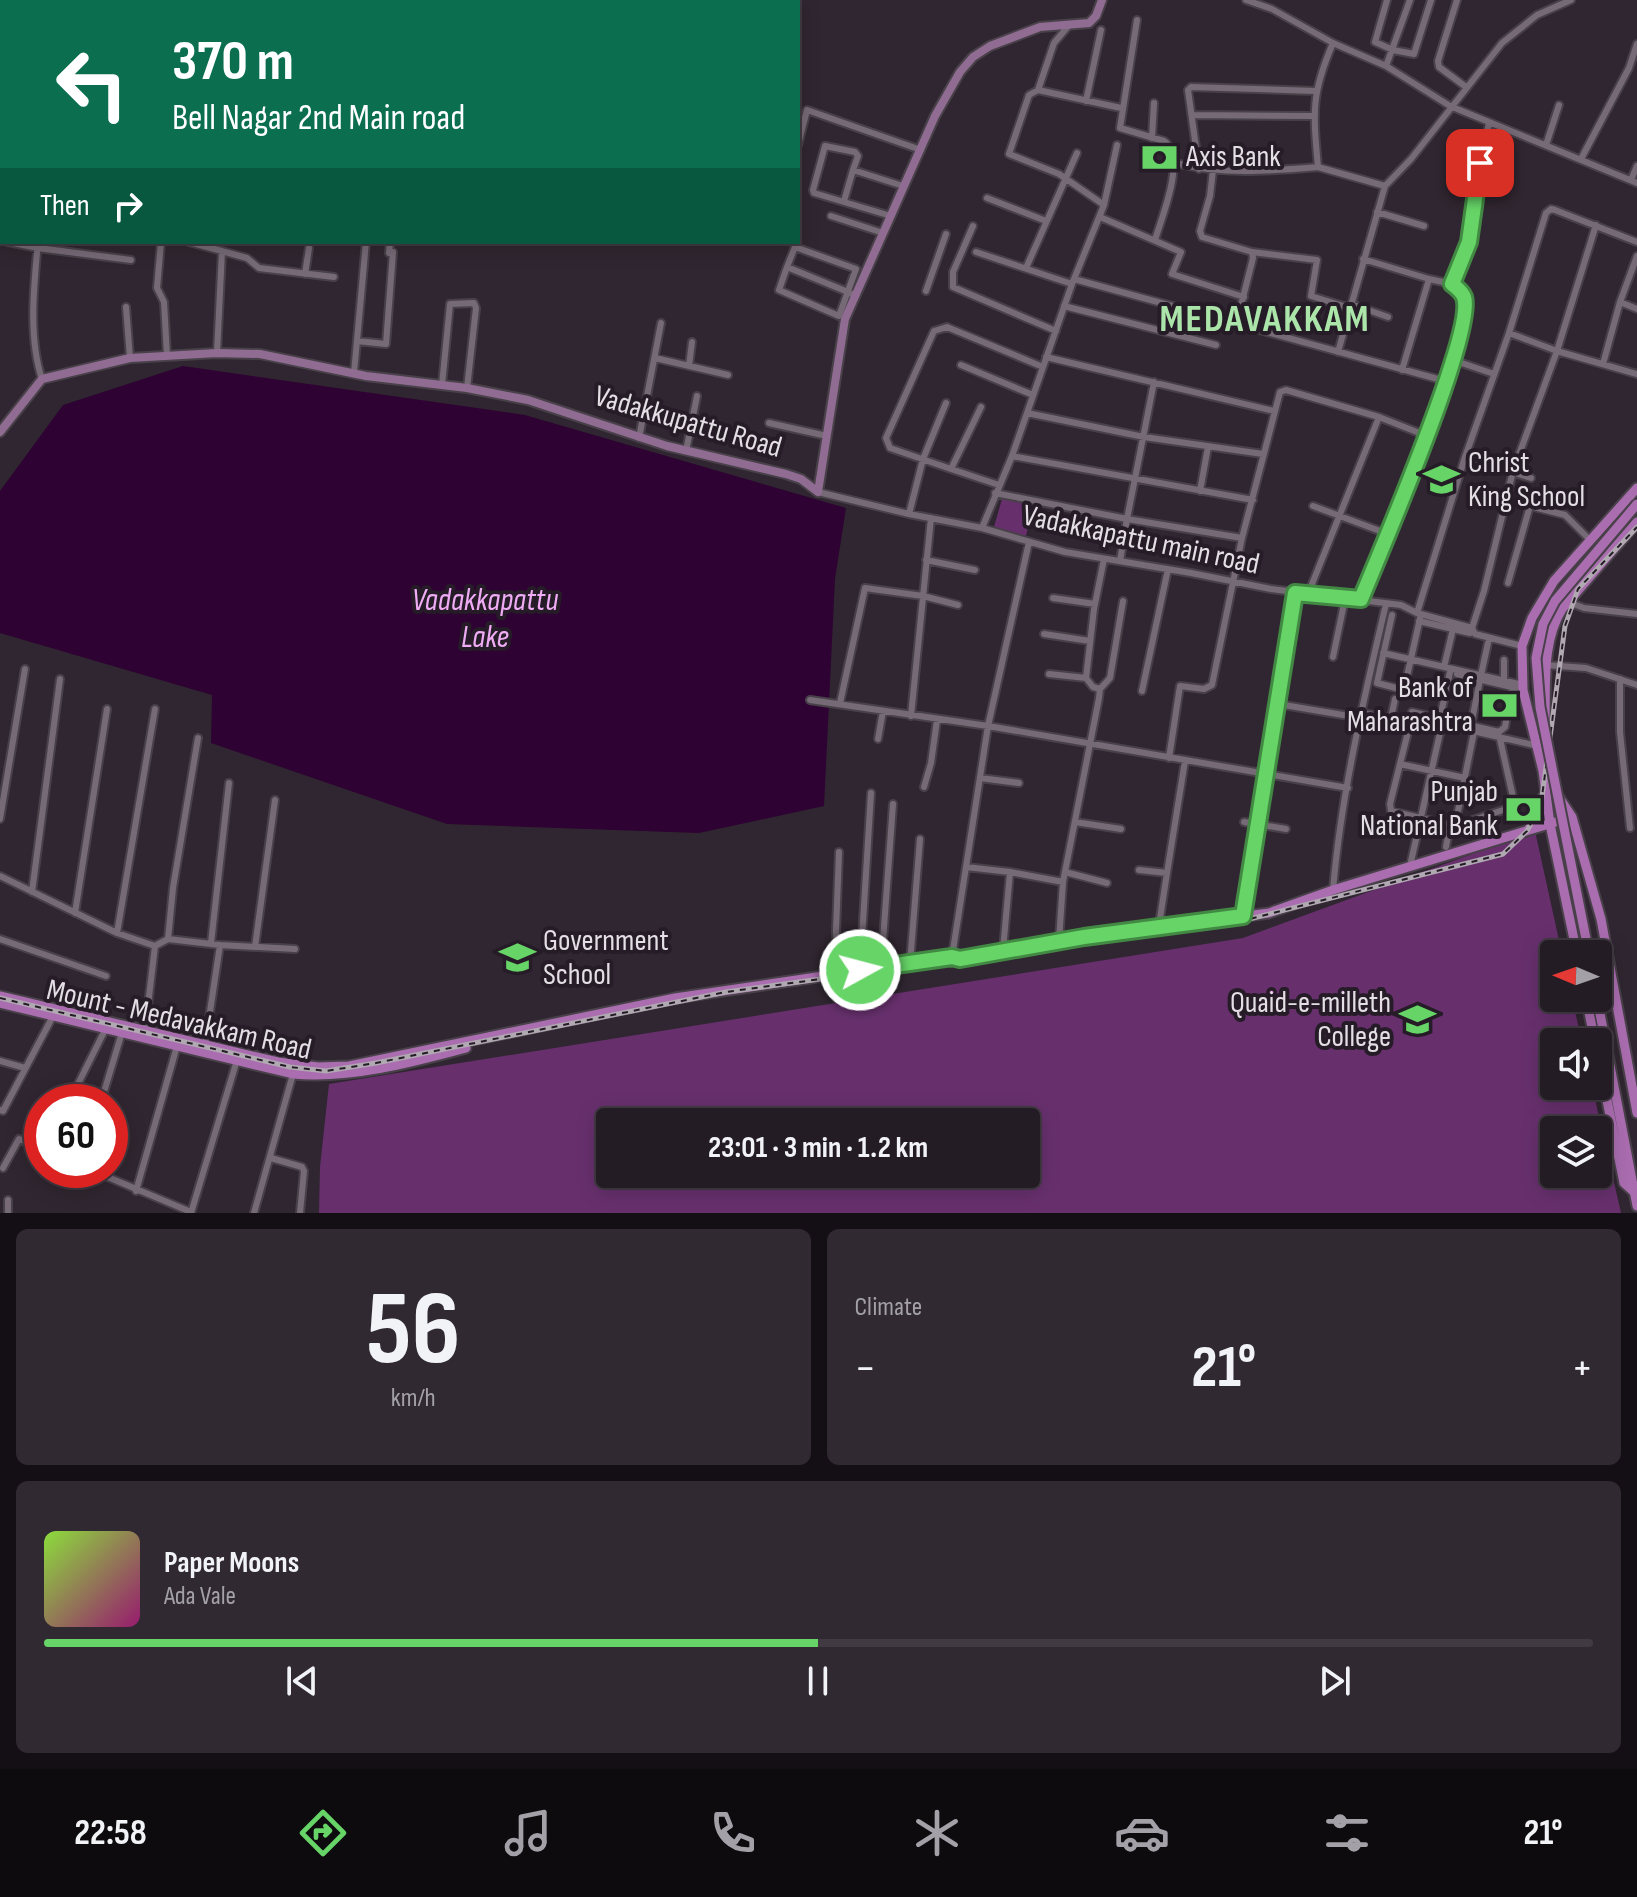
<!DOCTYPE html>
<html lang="en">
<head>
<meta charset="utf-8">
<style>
	:root { --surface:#241c25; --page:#302932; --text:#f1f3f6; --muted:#a3a1a7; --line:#413a42; --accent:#66d467 }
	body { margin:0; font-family:"Sofia Sans Condensed",sans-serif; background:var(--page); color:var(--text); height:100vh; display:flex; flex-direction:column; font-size:30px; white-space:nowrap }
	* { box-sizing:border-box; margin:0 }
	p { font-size:26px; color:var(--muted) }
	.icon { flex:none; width:44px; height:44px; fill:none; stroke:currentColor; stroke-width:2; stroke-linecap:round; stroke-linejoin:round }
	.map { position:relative; height:1213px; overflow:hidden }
	.drawer { display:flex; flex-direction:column; gap:16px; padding:16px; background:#140f14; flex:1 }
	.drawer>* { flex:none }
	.guide { position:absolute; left:0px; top:0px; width:800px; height:244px; box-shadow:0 4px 20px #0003,0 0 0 2px var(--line); background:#0b6e4f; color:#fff; overflow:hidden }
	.needle { width:52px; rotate:272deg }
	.buttons { position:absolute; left:1540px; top:940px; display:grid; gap:16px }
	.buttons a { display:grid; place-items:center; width:72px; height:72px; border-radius:8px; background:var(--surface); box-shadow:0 4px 20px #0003,0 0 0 2px var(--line); font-size:40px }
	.speed { position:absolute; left:24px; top:1084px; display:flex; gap:16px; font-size:40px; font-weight:700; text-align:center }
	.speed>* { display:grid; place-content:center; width:104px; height:104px; border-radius:50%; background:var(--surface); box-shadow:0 4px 20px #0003,0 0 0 2px var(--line); line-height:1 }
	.speed .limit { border:12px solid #d22; background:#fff; color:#111 }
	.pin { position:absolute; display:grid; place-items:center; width:68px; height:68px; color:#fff; margin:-34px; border-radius:16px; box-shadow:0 4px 12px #0006 }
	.me { position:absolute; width:88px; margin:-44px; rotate:83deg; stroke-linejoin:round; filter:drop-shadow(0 0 6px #0008) }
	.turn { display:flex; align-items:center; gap:28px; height:168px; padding:0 40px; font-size:36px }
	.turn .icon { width:104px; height:104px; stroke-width:2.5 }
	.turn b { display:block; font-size:56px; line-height:68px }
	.then { display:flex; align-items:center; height:76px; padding:0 40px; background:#0003; gap:16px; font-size:30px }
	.big { font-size:60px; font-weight:700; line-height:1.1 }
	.drawer .widget { flex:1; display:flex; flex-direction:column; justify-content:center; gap:12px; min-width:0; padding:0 28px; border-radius:12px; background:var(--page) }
	.drawer .dial { align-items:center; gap:0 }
	.dial b { font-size:104px; line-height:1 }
	.song { display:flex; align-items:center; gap:24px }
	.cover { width:96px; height:96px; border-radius:12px; background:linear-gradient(135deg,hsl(90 70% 55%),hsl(320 70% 35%)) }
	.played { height:8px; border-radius:4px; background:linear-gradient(90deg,var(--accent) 50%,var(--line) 50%) }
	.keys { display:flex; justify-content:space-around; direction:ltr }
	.heat { display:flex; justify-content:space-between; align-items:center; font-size:44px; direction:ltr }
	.drawer .tiles { flex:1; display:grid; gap:16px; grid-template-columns:1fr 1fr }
	.widget:last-child { grid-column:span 2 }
	.trip { position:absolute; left:596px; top:1108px; width:444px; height:80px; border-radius:8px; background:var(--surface); box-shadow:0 4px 20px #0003,0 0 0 2px var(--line); font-weight:700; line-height:80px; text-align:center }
	.dock { display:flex; height:128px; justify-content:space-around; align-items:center; background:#0e0b0f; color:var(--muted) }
	.dock .icon { width:56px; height:56px }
	.dock .on { color:var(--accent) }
	.dock b { font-size:36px; color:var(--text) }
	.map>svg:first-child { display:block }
</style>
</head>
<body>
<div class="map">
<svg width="1637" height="1213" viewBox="0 0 1637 1213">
	<rect width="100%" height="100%" fill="#302631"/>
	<path fill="#67306d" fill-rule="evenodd" d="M1002,499l31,5 -7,32 -32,-9z
		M1535,831l27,123h-8v44h18l10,44h-28v44h38l29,127h-1302l1,-46 9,-83 914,-146zM610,1122h416v52h-416zM1554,1130h44v44h-44z"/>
	<path fill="#2e0232" d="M183,366l342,49 321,93 -11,71 -11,227 -125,27 -252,-9 -236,-81 1,-48 -212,-62v-142l63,-86z"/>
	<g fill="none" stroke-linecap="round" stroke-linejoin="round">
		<defs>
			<path id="street" d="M1246,0l26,9 61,34 53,23 64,40 187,77
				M1387,0l-12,42 18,8 21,4 17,-54
				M1457,0l-19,61 1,6 27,20
				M57,2v-2
				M217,2v-2
				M385,2l1,-2
				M1137,20l-17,108 44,13c23,17 -2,75 -9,99
				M1333,43c-22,51 -20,69 -15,124l67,19
				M1386,66l24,-66
				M0,75h2
				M1038,90l16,-47 16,-19
				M1086,101l15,-71
				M1193,115l121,1
				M0,124l2,1
				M1152,138l2,-35
				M798,145l9,-35 114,40
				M1546,145l13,-40
				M1581,159l48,-91 8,-24
				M1175,163c48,12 94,8 143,4
				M1199,169l-11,-79 3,-3 124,4
				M1213,170l-3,26 -10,35 2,6 50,15 1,6 -17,67
				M1631,180l6,-14
				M987,198l59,23
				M844,201l9,-31
				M1104,205l-45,-31 -50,-20 20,-59 9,-5 83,18
				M1377,212l47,14
				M831,216l52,17
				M891,216l-77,-23 -1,-3 12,-44 30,6 3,4 -5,14 50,16
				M1100,217l81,35 -9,22 72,23
				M973,226l-20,46v15l103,44
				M0,240l2,1
				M8,242l30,6 93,12
				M38,242c-4,43 -10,95 4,137
				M161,242l-4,46 7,14 3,54
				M189,242l58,16 12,10 75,9
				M976,252l96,32
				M1252,252l65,8 -6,36 39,12
				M787,267l8,-20 61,22 -17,47 -60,-26 8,-23 61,25 8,4
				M1026,268l51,-115
				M305,274l4,-26
				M1074,279l371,102
				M1452,284l17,-42 20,-120
				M926,291l20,-57
				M1620,302l17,7
				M1351,304l37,13
				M1064,306l152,39
				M126,307l4,51
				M1509,333l48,18 80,23
				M357,341l29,3 7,-92 -4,1 1,-11
				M1338,352l47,-166 26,-27 91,-116 35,-28 34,-15
				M217,353l5,-102
				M1046,357l228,54
				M655,358l73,17
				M1453,360l41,14
				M1603,364l17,-62 17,-46
				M961,365l72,30
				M689,366l3,-24
				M1402,370l27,-91
				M354,373l12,-131
				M442,385l8,-81 24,-1 2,5 -9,80
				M981,407l-30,62 -61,-21 -4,-10 48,-107 13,-4 96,40
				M1027,413l117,24 119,17
				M769,423l58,13
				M639,438l22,-115
				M686,451l11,-55
				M1012,456l241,44
				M1465,457l44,-124 37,-120 5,-4 4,1 82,32
				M951,469l48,16
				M1200,491l8,-44
				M818,492l91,22 73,14 83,24 126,21 80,16 130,16 16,8 55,15 3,6 47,12
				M995,493l132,26 27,-137
				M1313,506l75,28
				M909,514l14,-55 23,-56
				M982,528l30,-72 60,-172 32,-79 13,-60
				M1029,542l-41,184 360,62
				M926,560l49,10
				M1120,561l7,-42 115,19
				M1508,583l22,-77 35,9 25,25
				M1308,594l71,-177
				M1053,598l42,6
				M1361,599l61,-151 31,-88 12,-54 -2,-12 -11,-10 -23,-5 -66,-20
				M1568,602l16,6 53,6
				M1417,613l48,-156 66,21
				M1392,615l-15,68 23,6 5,-4 16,-71
				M1419,621l51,12
				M1472,628l12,-37 29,-120 44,-120 39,-126
				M1044,634l46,7
				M1383,653l140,32
				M1333,657l12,-58
				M1546,665l40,3 51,17
				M1444,667l9,-38
				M1049,674l37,4
				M1457,674l59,14
				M1481,675l7,-32
				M1620,679v53l10,96
				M1504,680v-20
				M1100,689l10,-11 13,-77
				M1142,691l26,-122
				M810,700l178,26 -37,237
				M840,703l25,-115 58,8 35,9
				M1278,704l83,14
				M1412,712l87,20 6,-5 7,-40
				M1361,713l30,5 47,5 100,23
				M911,716l20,-198
				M1391,718l4,-19
				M1440,718l10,-46
				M1411,720l-21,84 1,7 59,14 5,1 60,-20 -15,-67
				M1471,725l9,-45
				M878,739l5,-28
				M1169,758l11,-72 24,3 8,-4 30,-147 38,-146 6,-2 93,27 48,19
				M1400,764l65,14
				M980,778l39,5
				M924,787l7,-24 6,-43
				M0,819l25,-150
				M1075,822l46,7
				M1244,822l42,7
				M1455,826l19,-94
				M1446,847l4,-22
				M1410,866l32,-142
				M966,867l44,5
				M1139,870l28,3 18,-112
				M1065,872l42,11
				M0,876l117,57 38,13 13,-7 52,6 75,4
				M1333,890c8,-96 31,-192 53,-286
				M32,892l28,-213
				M75,913l32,-204
				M1243,916l52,-323
				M1159,925l8,-52
				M117,933l38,-224
				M0,939l106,37
				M168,939l5,-51 25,-150
				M1059,940l4,-58 36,-184 1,-9 -7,-2 -7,-9 8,-69 10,-50
				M211,943l18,-160
				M255,947l20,-147
				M1003,950l7,-78 53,10
				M910,963l10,-124
				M881,968l12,-164
				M860,970l11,-177
				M838,974l-2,-43 3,-79
				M145,1031l10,-85
				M205,1045l15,-100
				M0,1061l25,7
				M69,1102l36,-72
				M101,1102l22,-73
				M0,1110l3,1 50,-95
				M271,1158l31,9 2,4 -4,42
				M3,1168l16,-29 23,9
				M91,1170l100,42
				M136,1191l41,-145
				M8,1200v13
				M191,1213l46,-153
				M254,1213l39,-139"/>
			<path id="secondary" d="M0,432l42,-53 88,-21 87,-5 43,1 106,22 101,12 61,12 139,46 119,28 15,5 17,13 27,-173 90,-203 25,-44 13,-15 17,-11 50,-19 49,-4 7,-7 6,-16"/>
			<path id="primary" d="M1545,720c1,-37 -3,-79 17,-111l75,-87
				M1558,796l14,21 29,102 36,194
				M1528,830l13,-19 2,-14
				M1577,954l-27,-130 -7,-53 -20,-81 -1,-44 10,-28 22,-37 83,-93
				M0,996l278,66 40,5 31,-1 326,-68 277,-41 8,2 99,-19 210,-27 64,-23 239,-73
				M1586,998l9,44
				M1597,998l40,208
				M0,1003l293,71c58,5 117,-11 173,-26
				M1598,1057l26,126 10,9"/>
		</defs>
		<use href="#street" stroke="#494149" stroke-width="10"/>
		<use href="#secondary" stroke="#494149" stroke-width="12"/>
		<use href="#primary" stroke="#494149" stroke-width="13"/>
		<use href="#street" stroke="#766a76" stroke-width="6"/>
		<use href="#secondary" stroke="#906c93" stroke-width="8"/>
		<use href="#primary" stroke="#aa6db0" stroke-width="9"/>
		<defs>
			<path id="rail" d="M0,998l290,69 36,4 50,-8 350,-71 512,-70 265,-68 24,-23 14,-27 24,-178 13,-37 59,-62"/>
		</defs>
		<use href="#rail" stroke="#b0a9b1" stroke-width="5"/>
		<use href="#rail" stroke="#261c27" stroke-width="2" stroke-dasharray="6" stroke-linecap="butt"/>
		<defs>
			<path id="primary-bridge" d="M1589,954l-49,-247 -4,-49 7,-34 12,-23 82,-97"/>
		</defs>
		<use href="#primary-bridge" stroke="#494149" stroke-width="13" stroke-linecap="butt"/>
		<use href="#primary-bridge" stroke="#aa6db0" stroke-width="9"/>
	</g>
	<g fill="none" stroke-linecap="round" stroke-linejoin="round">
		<defs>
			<path id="route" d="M860,970l92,-13 8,2 124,-22 159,-21 52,-323 66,6c18,-44 115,-269 103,-302 -2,-5 -8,-10 -12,-13l17,-42 11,-79"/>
		</defs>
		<use href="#route" stroke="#428a43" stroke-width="20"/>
		<use href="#route" stroke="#66d467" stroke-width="14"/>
	</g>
	<defs>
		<symbol id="bank-bare" viewBox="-9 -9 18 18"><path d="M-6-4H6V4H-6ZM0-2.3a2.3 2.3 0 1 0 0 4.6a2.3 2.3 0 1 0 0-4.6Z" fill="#66d467" stroke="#261c27" stroke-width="2.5" paint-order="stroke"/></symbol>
		<symbol id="school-bare" viewBox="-9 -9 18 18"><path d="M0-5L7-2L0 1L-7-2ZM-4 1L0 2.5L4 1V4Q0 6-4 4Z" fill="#66d467" stroke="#261c27" stroke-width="2.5" paint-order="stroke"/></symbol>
		<symbol id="university-bare" viewBox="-9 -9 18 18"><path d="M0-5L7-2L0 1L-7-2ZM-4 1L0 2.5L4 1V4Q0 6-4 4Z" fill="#66d467" stroke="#261c27" stroke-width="2.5" paint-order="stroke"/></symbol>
	</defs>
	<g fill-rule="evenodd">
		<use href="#bank-bare" x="1134" y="132" width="51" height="51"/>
		<use href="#school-bare" x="1416" y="454" width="51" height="51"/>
		<use href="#bank-bare" x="1474" y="680" width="51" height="51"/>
		<use href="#bank-bare" x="1498" y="784" width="51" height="51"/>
		<use href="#school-bare" x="492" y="932" width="51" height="51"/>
		<use href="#university-bare" x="1392" y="994" width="51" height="51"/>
	</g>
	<g text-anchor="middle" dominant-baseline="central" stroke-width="8" stroke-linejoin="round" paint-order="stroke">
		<g font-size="30" fill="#e4dee5" stroke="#261c27" text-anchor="start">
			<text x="1186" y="157">Axis Bank</text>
			<text x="1468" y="463">Christ<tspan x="1468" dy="34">King School</tspan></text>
			<text x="1473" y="688" text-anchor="end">Bank of<tspan x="1473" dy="34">Maharashtra</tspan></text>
			<text x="1498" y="792" text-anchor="end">Punjab<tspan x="1498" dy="34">National Bank</tspan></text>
			<text x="543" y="941">Government<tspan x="543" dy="34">School</tspan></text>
			<text x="1391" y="1003" text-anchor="end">Quaid-e-milleth<tspan x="1391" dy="34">College</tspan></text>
		</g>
		<g font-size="30" fill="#e4dee5" stroke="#261c27">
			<text transform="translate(688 422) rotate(16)">Vadakkupattu Road</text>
			<text transform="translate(1141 540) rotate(12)">Vadakkapattu main road</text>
			<text transform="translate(179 1020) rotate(13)">Mount - Medavakkam Road</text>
		</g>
		<g font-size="32" font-style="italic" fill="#efacf5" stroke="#261c27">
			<text x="485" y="600">Vadakkapattu<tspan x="485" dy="37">Lake</tspan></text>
		</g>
		<g font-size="38" font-weight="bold" letter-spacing="2" fill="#ace5aa" stroke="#261c27">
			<text x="1265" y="319">MEDAVAKKAM</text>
		</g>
	</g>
</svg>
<div class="buttons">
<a><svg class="needle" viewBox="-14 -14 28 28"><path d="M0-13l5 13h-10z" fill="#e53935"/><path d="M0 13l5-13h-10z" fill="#a3a1a7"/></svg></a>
<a><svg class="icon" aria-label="sound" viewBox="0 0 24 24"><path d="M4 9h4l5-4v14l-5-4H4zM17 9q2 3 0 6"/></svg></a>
<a><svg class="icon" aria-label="layers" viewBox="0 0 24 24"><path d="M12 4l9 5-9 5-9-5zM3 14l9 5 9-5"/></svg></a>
</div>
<div class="speed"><div class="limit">60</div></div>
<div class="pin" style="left:1480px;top:163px;background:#d93025"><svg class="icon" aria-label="arrive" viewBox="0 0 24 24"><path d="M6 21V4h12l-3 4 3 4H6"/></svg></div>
<svg class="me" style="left:860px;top:970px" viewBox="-20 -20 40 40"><circle r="17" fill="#66d467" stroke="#fff" stroke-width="3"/><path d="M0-11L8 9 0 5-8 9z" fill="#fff"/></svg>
<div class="trip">23:01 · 3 min · 1.2 km</div>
<div class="guide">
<div class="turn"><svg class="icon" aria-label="left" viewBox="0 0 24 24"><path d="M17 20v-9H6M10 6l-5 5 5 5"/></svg><div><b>370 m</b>Bell Nagar 2nd Main road</div></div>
<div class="then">Then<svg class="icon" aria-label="right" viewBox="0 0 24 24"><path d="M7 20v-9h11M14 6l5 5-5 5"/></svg></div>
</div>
</div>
<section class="drawer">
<div class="tiles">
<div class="widget dial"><b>56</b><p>km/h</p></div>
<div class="widget"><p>Climate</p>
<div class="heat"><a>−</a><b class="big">21°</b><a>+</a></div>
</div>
<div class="widget">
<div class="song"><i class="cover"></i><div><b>Paper Moons</b><p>Ada Vale</p></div></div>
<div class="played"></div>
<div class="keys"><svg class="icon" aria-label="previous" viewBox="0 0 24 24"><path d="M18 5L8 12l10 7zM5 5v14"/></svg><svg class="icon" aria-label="pause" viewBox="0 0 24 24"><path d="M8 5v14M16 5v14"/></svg><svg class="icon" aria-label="next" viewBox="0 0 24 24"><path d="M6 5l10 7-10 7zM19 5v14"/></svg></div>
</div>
</div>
</section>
<nav class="dock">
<b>22:58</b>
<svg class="icon on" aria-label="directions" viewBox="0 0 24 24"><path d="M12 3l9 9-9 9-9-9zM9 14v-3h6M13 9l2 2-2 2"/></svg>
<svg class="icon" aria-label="music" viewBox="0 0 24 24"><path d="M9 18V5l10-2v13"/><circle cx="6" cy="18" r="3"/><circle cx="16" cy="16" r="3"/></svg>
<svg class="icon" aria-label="phone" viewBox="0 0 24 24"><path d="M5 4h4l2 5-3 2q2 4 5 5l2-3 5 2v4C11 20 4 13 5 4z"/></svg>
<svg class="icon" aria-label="climate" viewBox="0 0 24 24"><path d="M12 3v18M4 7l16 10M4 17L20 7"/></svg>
<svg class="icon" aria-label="car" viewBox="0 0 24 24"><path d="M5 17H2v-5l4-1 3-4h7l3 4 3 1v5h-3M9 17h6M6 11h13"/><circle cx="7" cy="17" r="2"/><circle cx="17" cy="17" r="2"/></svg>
<svg class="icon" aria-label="filters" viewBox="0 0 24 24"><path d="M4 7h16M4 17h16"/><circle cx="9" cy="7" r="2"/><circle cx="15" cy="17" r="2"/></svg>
<b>21°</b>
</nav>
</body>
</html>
